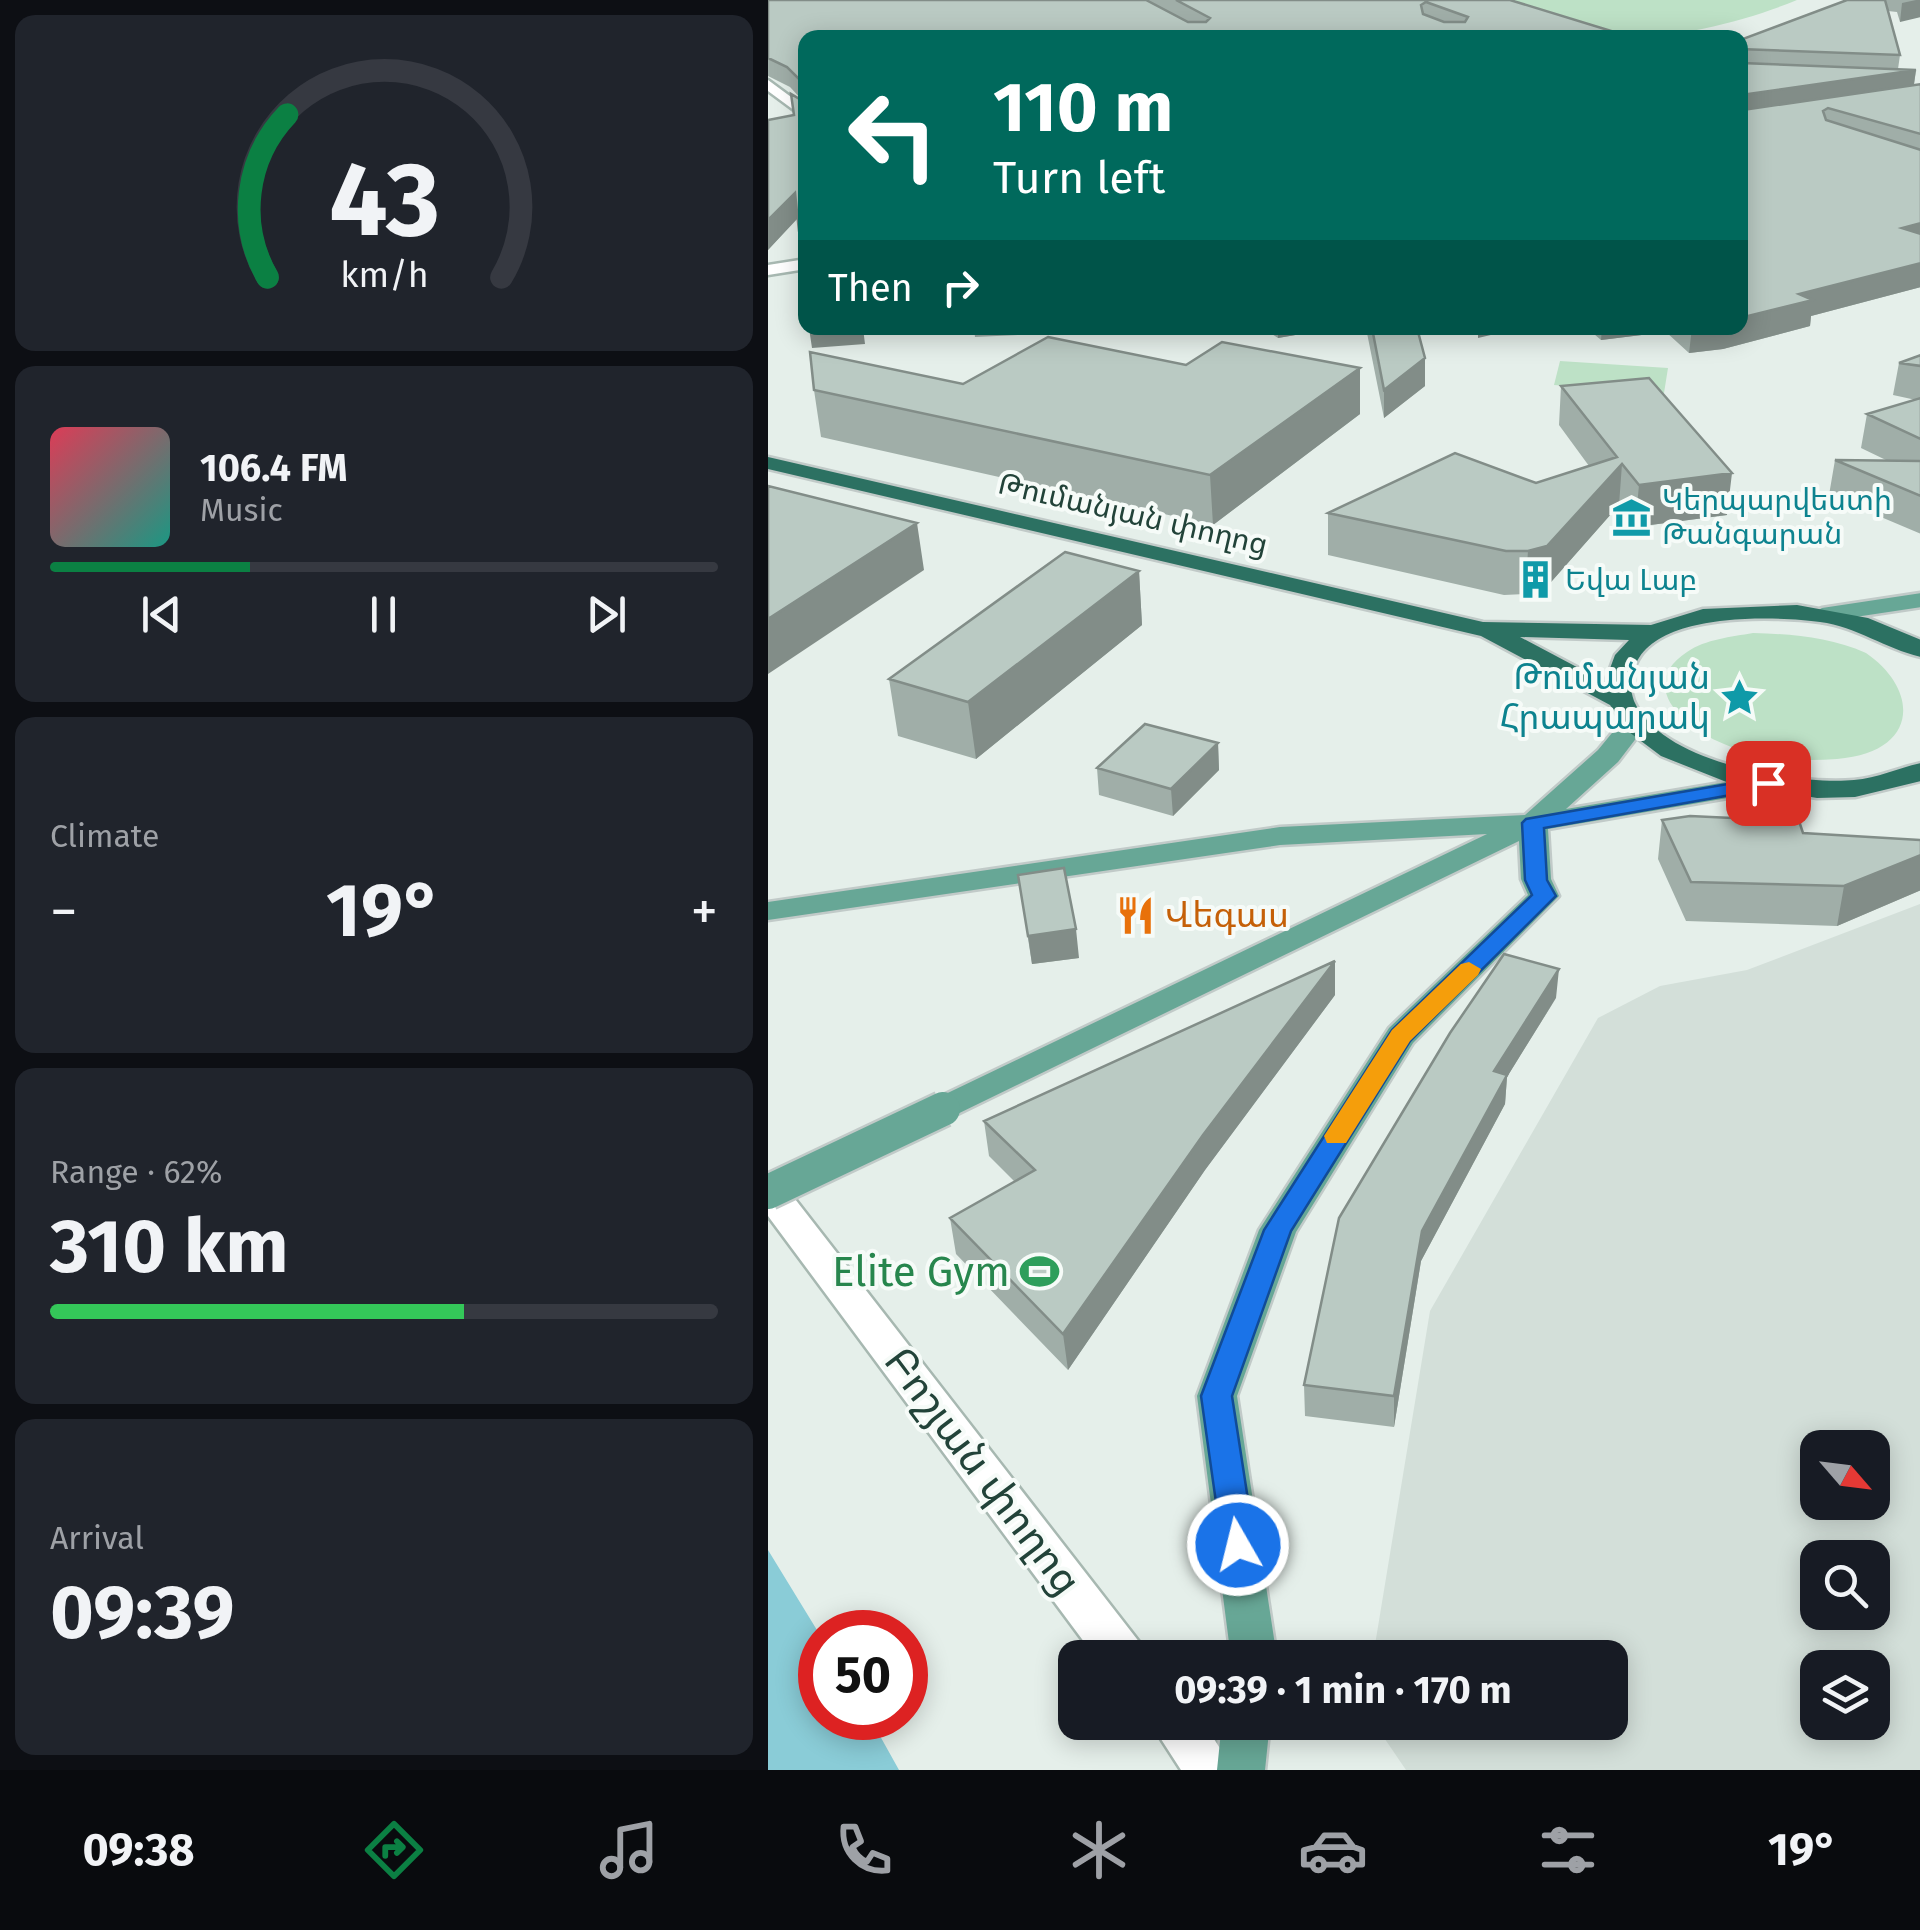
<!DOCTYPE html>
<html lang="en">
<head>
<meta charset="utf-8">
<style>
	:root { --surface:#171b24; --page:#20242c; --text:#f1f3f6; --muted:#9ea1a6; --line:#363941; --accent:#0b8043 }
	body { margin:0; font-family:"Fira Sans","Noto Sans Armenian",sans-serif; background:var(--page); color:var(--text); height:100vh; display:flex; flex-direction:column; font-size:38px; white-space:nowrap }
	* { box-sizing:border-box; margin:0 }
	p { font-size:32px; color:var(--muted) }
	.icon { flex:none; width:55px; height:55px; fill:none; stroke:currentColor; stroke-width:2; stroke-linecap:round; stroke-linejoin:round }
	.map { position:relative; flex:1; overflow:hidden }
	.drawer { display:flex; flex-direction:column; gap:15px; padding:15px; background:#0d0f14; width:768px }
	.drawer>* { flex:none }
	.banner { position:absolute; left:30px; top:30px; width:950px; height:305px; border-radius:20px; box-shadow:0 5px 25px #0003; background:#00695c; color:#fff; overflow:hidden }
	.needle { width:65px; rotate:118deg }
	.tools { position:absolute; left:1032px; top:1430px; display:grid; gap:20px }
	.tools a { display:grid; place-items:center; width:90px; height:90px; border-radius:20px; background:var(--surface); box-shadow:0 5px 25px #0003; font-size:50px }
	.speed { position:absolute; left:30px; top:1610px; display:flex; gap:20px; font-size:50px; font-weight:700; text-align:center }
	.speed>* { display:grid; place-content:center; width:130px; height:130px; border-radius:50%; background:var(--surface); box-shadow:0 5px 25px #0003; line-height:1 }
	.speed .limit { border:15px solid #d22; background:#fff; color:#111 }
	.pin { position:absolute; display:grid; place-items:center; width:85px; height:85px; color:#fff; margin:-42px; border-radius:20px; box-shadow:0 5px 15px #0006 }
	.me { position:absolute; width:110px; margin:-55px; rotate:352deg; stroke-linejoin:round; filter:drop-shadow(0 0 8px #0008) }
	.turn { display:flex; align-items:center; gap:35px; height:210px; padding:0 30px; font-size:45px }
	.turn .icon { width:130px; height:130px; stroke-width:2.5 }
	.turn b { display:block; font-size:70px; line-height:85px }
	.then { display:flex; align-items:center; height:95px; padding:0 30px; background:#0003; gap:20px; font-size:38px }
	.big { font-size:75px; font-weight:700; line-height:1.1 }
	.drawer .tile { flex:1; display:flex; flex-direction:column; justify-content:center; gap:15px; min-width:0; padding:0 35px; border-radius:20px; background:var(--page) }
	.drawer .dial { align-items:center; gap:0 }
	.dial svg { height:260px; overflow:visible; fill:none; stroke:var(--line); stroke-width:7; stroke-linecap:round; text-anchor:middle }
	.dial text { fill:var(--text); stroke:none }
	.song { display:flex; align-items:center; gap:30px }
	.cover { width:120px; height:120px; border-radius:15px; background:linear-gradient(135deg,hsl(350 70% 55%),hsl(170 70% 35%)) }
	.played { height:10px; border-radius:5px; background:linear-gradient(90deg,var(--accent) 30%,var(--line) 30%) }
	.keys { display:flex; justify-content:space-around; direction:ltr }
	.heat { display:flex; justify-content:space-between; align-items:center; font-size:55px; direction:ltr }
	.charge { height:15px; border-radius:8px; background:linear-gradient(90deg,#34c759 62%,var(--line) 0) }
	.trip { position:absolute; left:290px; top:1640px; width:570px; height:100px; border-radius:20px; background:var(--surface); box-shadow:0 5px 25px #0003; font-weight:700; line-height:100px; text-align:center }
	.tabs { display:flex; height:160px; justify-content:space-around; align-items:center; background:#090b0e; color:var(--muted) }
	.tabs .icon { width:70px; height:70px }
	.tabs .active { color:var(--accent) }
	.tabs b { font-size:45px; color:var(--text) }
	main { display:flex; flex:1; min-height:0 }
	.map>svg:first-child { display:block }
</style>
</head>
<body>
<main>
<section class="drawer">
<div class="tile dial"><svg viewBox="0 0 100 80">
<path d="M14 69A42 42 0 1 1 86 69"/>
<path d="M14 69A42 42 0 0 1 20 19" stroke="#0b8043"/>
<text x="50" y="56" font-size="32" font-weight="700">43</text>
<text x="50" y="72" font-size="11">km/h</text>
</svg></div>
<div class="tile">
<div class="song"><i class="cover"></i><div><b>106.4 FM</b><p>Music</p></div></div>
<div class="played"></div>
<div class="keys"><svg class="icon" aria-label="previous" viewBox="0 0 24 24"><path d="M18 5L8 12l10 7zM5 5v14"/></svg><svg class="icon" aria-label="pause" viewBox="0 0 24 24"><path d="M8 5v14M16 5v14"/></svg><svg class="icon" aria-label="next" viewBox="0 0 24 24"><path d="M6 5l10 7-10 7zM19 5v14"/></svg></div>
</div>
<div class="tile"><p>Climate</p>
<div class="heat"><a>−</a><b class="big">19°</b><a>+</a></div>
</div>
<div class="tile"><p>Range · 62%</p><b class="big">310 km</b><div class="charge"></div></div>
<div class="tile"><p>Arrival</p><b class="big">09:39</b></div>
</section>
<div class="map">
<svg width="1153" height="1770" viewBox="0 0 1153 1770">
	<rect width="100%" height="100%" fill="#e5efea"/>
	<path fill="#d3dfd9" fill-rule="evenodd" d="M1152,904v866h-514l-32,-47 236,-1v-64l-237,-1 57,-346 168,-293 62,-32 87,-16zM1050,1448h55v54h-55zM1050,1558h55v54h-55zM1050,1668h55v54h-55z"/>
	<path fill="#bde1c6" d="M623,0h406c-53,22 -137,43 -194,37 -71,-6 -143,-25 -212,-37z
		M792,361l108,7 -4,25 -110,-8z
		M985,633c39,1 77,4 113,20 55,38 52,100 -29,106 -38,3 -78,0 -113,-15 -38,-15 -89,-58 -37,-92 19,-13 44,-15 66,-19z"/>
	<path fill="#8accd7" d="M0,1550l52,85v83h50l29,52h-131z"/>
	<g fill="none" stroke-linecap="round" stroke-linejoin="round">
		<defs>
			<path id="minor" d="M0,80l38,28v11l-38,-28z
				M38,259v10l-38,6v-10z
				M0,1177l13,4 359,462 7,15h-51l-328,-442z
				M382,1722h53l31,48h-53z"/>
			<path id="major" d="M1153,593v14l-99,15 -12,-7 12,-7z
				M867,714l9,2 4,6 -4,6 -26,34 -52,47 202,-34 14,8 -14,8 -220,38 3,50 8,17 -146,147 -117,189 -59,164 40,262h-46l-34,-262 62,-166 130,-202 139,-133 -7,-16 -2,-38 -576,280 -12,-4 -5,-8 5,-8 556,-267 -207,11 -512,75v-18l512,-75 245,-12 73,-65 28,-34z
				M454,1722h48l-5,48h-48z"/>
			<path id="highway" d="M0,457l715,165 168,3 52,-16 94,-4 71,13 53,22v17c-35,-8 -64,-30 -101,-35 -46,-6 -162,-10 -184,42 -5,13 -7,23 -2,37 27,62 161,84 220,79 24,-2 44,-12 67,-17v18l-66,16 -38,1 -88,-15 -68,-27 -32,-24 -19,-27 -129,-69 -713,-167zM752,637l109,3 -14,15 -10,27z"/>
		</defs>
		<use href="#minor" stroke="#a7b8b1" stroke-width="5"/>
		<use href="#major" stroke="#c1cac8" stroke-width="5"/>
		<use href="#highway" stroke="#c1cac8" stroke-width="5"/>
		<use href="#minor" fill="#fff" fill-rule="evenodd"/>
		<use href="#major" fill="#67a796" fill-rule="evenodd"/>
		<use href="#highway" fill="#2c7162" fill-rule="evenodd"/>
		<defs>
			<path id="major-bridge" d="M0,1192l175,-83"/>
		</defs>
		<use href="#major-bridge" stroke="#c1cac8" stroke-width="39" stroke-linecap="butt"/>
		<use href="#major-bridge" stroke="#67a796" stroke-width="34"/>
	</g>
	<path fill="#a0aea8" d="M0,0h742l124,38h-828v261l-9,-81 -29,32v-130l26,-5 9,-14 -13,-14 -22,-11z
		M1079,0h74l-21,22 -3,-10 -9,-1 12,44 -2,14 18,1 -2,15 7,-1v203l-110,29 -1,10 -87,23 -34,4 -23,-21 -65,8 -14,-12h153v-288z
		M206,328h64v6l-63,3z
		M495,328h73l-58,10z
		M598,328h51l8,30v28l-41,32z
		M1153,355v179l-92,-39 6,-35 53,1 -27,-13 6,-34 49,-14 -23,-5 6,-32z
		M418,365l174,3v46l-147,111 -392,-88 -7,-47 149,-6z
		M793,386l166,129 -92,12 -16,-22 -75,85 -19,4 -21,1 -176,-40v-42l208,-30 53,-17 -30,-41z
		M371,571l3,54 -166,134 -78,-23 -9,-57z
		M450,743l1,27 -46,46 -74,-21 -2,-27z
		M894,820l141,13 118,7v50l-84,36 -151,-5 -28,-62z
		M250,875l61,83 -47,6z
		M567,995l-130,175 -137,200 -112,-116 -6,-36 65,-36 -26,-26 -5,-35z
		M788,998l-49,79 -2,27 -84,157 -27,166 -89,-11 -1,-31z"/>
	<path fill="#828d88" d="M1148,0h5v17l-21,5 2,-19z
		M1148,70l-3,20 -173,26 2,-21z
		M27,193l4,24 -31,33v-30z
		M1153,223v24l-19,-19z
		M1153,263v24l-110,29 -1,10 -87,23 -34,4 3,-25h48v-10l59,-24z
		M41,328h54l2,16 -53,4z
		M510,328h58l-58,10z
		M710,328h36l-2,2 -34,8z
		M834,328h65l-1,4 -65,8z
		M657,358v28l-41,32v-28z
		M592,368v46l-147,111 -3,-50z
		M854,464l-3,41 -75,85 -19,4 3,-43z
		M964,473l-5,42 -92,12 4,-42z
		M149,523l7,47 -156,104v-55z
		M371,571l3,54 -166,134 -8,-57z
		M450,743l1,27 -46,46 -2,-27z
		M1153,855v35l-84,36 7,-40z
		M308,929l3,29 -47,6 -4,-28z
		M567,961v34l-130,175 -137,200 -5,-36 140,-199z
		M791,969l-3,29 -49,79 -2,27 -84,157 -27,166v-31l28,-165 72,-160z"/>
	<path fill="#bacac3" stroke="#828d88" stroke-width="2.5" fill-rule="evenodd" d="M0,0h378l42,22h18l4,-4 -34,-18h334l124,38h-828v48l-19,-19 -19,-9zM658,2l42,15 -3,5h-21l-21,-8 -2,-9z
		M1079,0h38l15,55 -160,-6v-9z
		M972,54l2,9 174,7 -174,25 -2,5z
		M1153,84v50l-93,-26 -5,3 3,9 95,30v73l-19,5 19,6v29l-122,31 14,6 -73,18v-210l3,2z
		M38,91v143l-7,-3 -4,-38 -27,27v-100l26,-5 -3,-21 12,7z
		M38,237v62l-6,-51 5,-2z
		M604,328h45l8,30 -41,32z
		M280,337l138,28 36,-23 138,26 -150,107 -396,-85 -4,-38 153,32z
		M1153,355v11l-22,-3z
		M881,378l83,95 -93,12 -17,-21 -75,82 -19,5h-22l-178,-38 127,-60 81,30 81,-26 -56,-71z
		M1153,398v41l-54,-25z
		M1067,460l86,1v35z
		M0,486l149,37 -149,96z
		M297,552l74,19 -171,131 -79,-23z
		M377,724l73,19 -47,46 -74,-21z
		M922,816l109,5 4,12 118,7v15l-77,31 -153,-4 -29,-62z
		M296,868l12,61 -48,7 -10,-61z
		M736,954l55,15 -65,102 13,4 -85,156 -28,165 -90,-11 35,-167 111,-185z
		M567,961l-132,174 -140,199 -113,-116 85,-48 -51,-49z"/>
	<path fill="#1a73e8" stroke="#114b97" stroke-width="2.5" d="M1000,777l8,2 3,4 -3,4 -232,41 3,52 9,16 -146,145 -119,190 -59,165 23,149 -5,10 -12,5 -11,-5 -5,-10 -21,-149 63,-166 128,-200 140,-135 -7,-15 -3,-57 4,-4z"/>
	<path fill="#f59e0b" d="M701,962l12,7 -3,6 -68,66 -64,102h-19l-3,-7 68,-106 69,-66z"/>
	<defs>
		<symbol id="museum-bare" viewBox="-9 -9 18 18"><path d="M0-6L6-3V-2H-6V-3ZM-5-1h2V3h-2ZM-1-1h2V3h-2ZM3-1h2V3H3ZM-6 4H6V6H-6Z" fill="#0f9aa8" stroke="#f6fbf8" stroke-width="2.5" paint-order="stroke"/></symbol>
		<symbol id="building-bare" viewBox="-9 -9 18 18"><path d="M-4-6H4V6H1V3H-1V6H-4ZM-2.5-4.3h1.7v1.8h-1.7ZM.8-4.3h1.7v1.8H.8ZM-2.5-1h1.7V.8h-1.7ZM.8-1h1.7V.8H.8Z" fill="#0f9aa8" stroke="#f6fbf8" stroke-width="2.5" paint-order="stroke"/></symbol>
		<symbol id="sight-bare" viewBox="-9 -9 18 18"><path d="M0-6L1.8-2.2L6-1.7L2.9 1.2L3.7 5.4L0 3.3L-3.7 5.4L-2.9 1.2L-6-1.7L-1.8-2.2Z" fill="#0f9aa8" stroke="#f6fbf8" stroke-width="2.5" paint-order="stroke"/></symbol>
		<symbol id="restaurant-bare" viewBox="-9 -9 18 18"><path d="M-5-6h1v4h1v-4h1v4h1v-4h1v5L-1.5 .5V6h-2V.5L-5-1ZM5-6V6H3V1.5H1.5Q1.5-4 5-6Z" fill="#e8710a" stroke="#f6fbf8" stroke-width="2.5" paint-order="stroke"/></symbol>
		<symbol id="stadium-bare" viewBox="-9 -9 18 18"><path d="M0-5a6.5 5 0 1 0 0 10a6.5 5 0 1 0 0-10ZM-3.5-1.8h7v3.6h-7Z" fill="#2e9e5b" stroke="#f6fbf8" stroke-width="2.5" paint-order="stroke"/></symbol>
	</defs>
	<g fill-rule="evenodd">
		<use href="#museum-bare" x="836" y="490" width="55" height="55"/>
		<use href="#building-bare" x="740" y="552" width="55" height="55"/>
		<use href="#sight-bare" x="944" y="670" width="55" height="55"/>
		<use href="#restaurant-bare" x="340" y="888" width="55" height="55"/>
		<use href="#stadium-bare" x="244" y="1244" width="55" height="55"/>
	</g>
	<g text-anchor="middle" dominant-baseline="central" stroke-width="8" stroke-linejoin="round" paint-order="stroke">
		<g font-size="30" fill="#0d838f" stroke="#f6fbf8" text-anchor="start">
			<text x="894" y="500">Կերպարվեստի<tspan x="894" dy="34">Թանգարան</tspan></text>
			<text x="797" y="580">Եվա Լաբ</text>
		</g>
		<g font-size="30" fill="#224339" stroke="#f6fbf8">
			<text transform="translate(365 514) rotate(13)">Թումանյան փողոց</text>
		</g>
		<g font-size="35" fill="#0d838f" stroke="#f6fbf8" text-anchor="end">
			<text x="942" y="677">Թումանյան<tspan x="942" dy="40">Հրապարակ</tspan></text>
		</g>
		<g font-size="35" fill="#c56008" stroke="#f6fbf8" text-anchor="start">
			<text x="397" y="915">Վեգաս</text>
		</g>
		<g font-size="42" fill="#27864d" stroke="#f6fbf8" text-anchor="end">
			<text x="242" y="1272">Elite Gym</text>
		</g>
		<g font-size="42" fill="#224339" stroke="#f6fbf8">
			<text transform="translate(215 1471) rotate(53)">Բոշյան փողոց</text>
		</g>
	</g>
</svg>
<div class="tools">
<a><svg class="needle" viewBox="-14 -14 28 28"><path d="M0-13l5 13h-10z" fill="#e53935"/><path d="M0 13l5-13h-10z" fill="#9ea1a6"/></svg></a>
<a><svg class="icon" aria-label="search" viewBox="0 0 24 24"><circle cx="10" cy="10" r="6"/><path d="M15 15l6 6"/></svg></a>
<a><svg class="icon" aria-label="layers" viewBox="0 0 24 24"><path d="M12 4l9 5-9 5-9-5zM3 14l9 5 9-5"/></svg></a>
</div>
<div class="speed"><div class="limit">50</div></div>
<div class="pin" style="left:1000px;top:783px;background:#d93025"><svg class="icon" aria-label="arrive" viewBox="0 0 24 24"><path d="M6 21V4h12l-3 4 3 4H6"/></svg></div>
<svg class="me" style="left:470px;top:1545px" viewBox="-20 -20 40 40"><circle r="17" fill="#1a73e8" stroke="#fff" stroke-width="3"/><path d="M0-11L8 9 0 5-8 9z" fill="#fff"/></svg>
<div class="trip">09:39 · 1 min · 170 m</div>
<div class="banner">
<div class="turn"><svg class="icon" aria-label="left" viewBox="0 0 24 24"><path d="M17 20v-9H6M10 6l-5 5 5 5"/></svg><div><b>110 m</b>Turn left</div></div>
<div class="then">Then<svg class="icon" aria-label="right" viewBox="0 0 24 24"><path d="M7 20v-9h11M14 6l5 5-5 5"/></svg></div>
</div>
</div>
</main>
<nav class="tabs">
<b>09:38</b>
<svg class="icon active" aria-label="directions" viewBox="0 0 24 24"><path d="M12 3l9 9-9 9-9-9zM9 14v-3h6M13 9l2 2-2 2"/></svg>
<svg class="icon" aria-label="music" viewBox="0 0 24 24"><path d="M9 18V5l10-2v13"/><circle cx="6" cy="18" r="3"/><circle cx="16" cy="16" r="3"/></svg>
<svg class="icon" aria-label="phone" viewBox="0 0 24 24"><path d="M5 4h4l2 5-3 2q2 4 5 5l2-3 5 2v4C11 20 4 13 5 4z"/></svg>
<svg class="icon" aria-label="climate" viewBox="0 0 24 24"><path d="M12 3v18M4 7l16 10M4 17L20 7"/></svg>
<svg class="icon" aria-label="car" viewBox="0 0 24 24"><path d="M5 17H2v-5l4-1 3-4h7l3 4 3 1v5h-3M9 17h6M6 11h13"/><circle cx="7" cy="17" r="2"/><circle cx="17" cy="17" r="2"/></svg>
<svg class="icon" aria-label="filters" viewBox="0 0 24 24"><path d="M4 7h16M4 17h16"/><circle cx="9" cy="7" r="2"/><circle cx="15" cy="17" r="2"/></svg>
<b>19°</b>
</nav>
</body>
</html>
